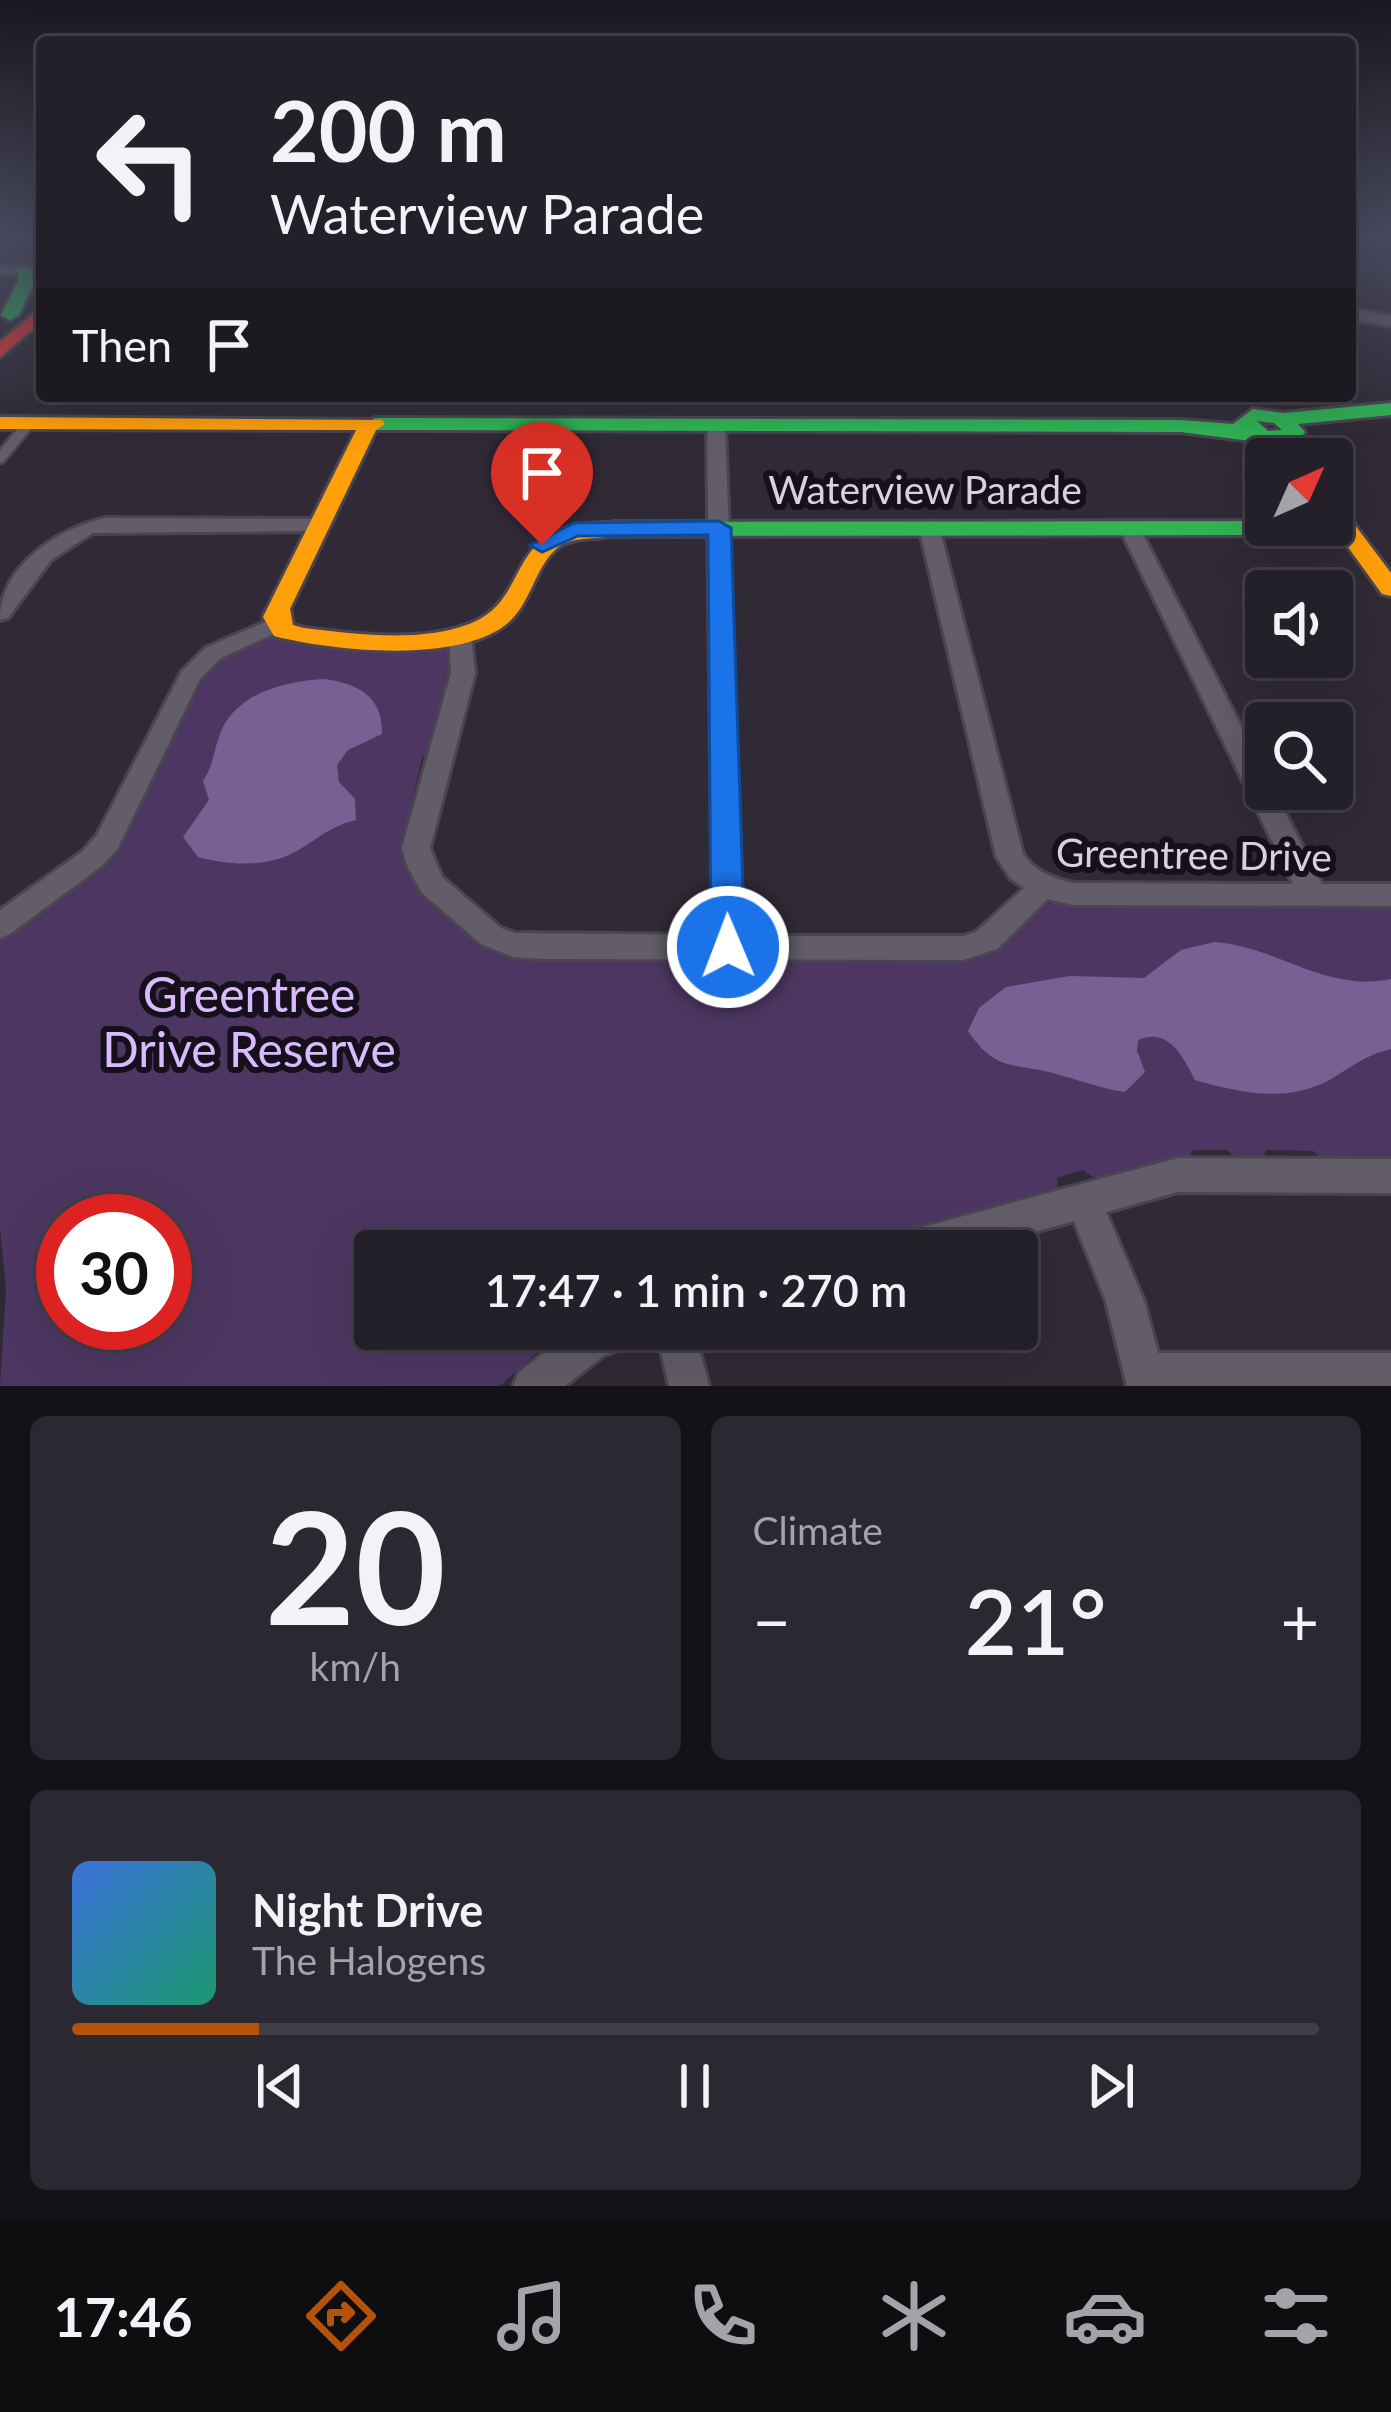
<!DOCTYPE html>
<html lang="en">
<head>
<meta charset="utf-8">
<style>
	:root { --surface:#242029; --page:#2c2831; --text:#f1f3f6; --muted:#a3a3a8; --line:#413e46; --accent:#b45309 }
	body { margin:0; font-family:Lato,sans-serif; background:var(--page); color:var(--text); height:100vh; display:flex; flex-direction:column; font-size:45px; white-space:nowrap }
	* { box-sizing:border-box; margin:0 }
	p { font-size:39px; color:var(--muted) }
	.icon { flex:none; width:66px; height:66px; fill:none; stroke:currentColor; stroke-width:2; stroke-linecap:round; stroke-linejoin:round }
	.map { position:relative; height:1386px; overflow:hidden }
	.side { display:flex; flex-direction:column; gap:30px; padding:30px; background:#141217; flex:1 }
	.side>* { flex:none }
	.top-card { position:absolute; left:36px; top:36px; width:1320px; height:366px; border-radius:12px; box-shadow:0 12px 48px #0002,0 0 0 3px var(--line); background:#242029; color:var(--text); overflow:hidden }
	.needle { width:78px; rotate:45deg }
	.fabs { position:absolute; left:1245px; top:438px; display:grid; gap:24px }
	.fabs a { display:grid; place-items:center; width:108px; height:108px; border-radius:12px; background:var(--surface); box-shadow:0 12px 48px #0002,0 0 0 3px var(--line); font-size:60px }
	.speed { position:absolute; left:36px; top:1194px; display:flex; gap:24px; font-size:60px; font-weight:700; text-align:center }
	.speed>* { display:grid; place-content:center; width:156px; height:156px; border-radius:50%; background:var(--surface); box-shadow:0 12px 48px #0002,0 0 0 3px var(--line); line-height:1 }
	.speed .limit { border:18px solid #d22; background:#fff; color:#111 }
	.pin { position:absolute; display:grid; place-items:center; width:102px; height:102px; color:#fff; margin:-123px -51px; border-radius:50% 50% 50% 0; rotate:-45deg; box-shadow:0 0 12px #0007 }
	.pin .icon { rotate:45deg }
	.me { position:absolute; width:132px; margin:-66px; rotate:359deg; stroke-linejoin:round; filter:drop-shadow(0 0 9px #0008) }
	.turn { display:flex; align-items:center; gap:42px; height:252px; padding:0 36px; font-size:54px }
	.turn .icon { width:156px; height:156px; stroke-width:2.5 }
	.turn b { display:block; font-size:84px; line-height:102px }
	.then { display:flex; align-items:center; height:114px; padding:0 36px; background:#0003; gap:24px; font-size:45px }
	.big { font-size:90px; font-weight:600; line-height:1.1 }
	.side .card { flex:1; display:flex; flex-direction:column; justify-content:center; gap:18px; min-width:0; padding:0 42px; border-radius:18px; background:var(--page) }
	.side .dial { align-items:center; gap:0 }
	.dial b { font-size:156px; line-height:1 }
	.song { display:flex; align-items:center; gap:36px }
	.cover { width:144px; height:144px; border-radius:18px; background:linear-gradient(135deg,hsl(220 70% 55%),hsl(160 70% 35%)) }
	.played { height:12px; border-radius:6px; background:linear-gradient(90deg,var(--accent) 15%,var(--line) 15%) }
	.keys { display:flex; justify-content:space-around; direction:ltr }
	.heat { display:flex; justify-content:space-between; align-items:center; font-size:66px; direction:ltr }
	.side .tiles { flex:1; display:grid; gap:30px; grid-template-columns:1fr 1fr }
	.card:last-child { grid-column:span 2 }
	.trip { position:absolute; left:354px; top:1230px; width:684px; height:120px; border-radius:12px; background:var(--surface); box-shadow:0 12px 48px #0002,0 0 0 3px var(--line); font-weight:600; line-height:120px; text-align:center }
	.dock { display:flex; height:192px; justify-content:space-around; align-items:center; background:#0e0d10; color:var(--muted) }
	.dock .icon { width:84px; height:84px }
	.dock .selected { color:var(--accent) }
	.dock b { font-size:54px; color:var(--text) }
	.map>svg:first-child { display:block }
</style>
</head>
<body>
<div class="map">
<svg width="1391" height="1386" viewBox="0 0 1391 1386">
	<rect width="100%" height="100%" fill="#302a37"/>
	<path fill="#4d3762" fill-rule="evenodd" d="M269,636l176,11 10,16 -22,87 -11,8 -15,65 6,4 -5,21 76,95 485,13 74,-51 12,-3 336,1v258h-67l-11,-10 -47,-1 -4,11h-23l-12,-11h-34l-6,11 -88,20 -16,-11 -26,8 1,14 -220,59h-463v78h188l-63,57h-500l6,-98 -6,-61v-291l112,-91 96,-179zM63,1221h102v102h-102z"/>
	<path fill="#796094" d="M325,679c34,5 58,18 57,55l-34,16 -11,15 2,17 16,17 1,21c-30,7 -43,24 -67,35 -27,12 -61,10 -91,2l-15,-20 26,-37 -6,-19c12,-18 11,-36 20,-54 19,-36 65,-46 102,-48z
		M1214,942c63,4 111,51 177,37v70c-25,6 -37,16 -58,29 -44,26 -92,15 -138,2 -12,-23 -26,-53 -57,-40l-1,11 8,21 -20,20c-29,-4 -56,-16 -85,-22 -37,-6 -49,-6 -72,-39l11,-23 27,-21 64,-11 74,2 37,-28z"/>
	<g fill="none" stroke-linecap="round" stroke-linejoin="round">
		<defs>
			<path id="lane" d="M0,458l29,-35
				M526,497l7,21 24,17"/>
			<path id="street" d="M0,266l42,1v8l-42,-1z
				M1350,309l41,7v10l-41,-7z
				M716,419l9,5 18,512h220l13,-4 48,-44 -14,-10 -14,-22 -77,-329 10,-6 10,6 84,327c13,18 29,24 50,29l220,1 -174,-357 10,-6 10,6 127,248v14h7l49,95h69v22l-318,-1 -25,-6 -51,50 -34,11 -421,-1 -29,-2 -32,-13 -59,-51 -15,-27 -5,-18 49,-175 -2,-36 11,-7 11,7 4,36 -45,175 12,29 59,51 14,5 198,2 -6,-511z
				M106,518l214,1 10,6 -10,6 -227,2 -42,27 -43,58 -8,2c0,-54 58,-92 106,-102z
				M279,616l11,7 -3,5 -66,30 -21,21 -82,169 -15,17 -93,69 -10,4v-28l83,-59 14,-16 85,-164 23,-23z
				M1178,1158l213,1v34l-213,-1 -72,20 38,89 14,52h233v33h-264l-21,-85 -32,-80 -108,30h-83l5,-13 13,-5z
				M574,1329h65l-5,14 -31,13 -38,30h-52l6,-14z
				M656,1329h38l15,57h-40z"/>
			<path id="fast" d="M18,268h12l4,14 -15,33 -9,5 -9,-5 17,-33z
				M1391,403v12l-93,9 7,8 -3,4 -28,8 -93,-12 -806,-2 -10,-6 10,-6 806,2 52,4 20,-15 31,4zM1257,421l17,2 8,7 -14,1z
				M1266,521v4h66v-4l22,2 3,5 -11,7 -734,1 -11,-7 11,-7z"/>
			<path id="slow" d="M0,417l382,3 3,4 -9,6 -86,179 3,16 11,3c51,6 115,15 165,-4 62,-23 36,-94 120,-100 14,-1 24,-4 34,5 -18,16 -48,2 -68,21 -20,19 -24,51 -45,71 -47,44 -178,30 -236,15l-11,-19 93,-187 -356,-1z
				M1332,503l8,2 51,68v23l-9,-2 -50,-69z"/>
			<path id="jam" d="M42,307v14l-42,36v-15z"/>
		</defs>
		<use href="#lane" stroke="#4b4551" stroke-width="15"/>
		<use href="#street" stroke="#4b4551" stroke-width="6"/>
		<use href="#fast" stroke="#4b4551" stroke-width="6"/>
		<use href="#slow" stroke="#4b4551" stroke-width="6"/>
		<use href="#jam" stroke="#4b4551" stroke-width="6"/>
		<use href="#lane" stroke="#625d68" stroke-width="10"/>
		<use href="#street" fill="#625d68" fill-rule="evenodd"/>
		<use href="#fast" fill="#30b455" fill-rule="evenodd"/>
		<use href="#slow" fill="#ff9f0a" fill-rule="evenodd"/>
		<use href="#jam" fill="#e5322d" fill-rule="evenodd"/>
	</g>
	<linearGradient id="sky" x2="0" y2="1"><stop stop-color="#1a171e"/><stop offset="0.55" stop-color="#484a5e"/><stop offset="1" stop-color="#484a5e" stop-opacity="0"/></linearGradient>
	<rect width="1391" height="432" fill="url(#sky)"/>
	<path fill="#1a73e8" stroke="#114b97" stroke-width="3" d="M719,521l12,7 14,419 -5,10 -12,4 -12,-4 -5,-10 -3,-412 -130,1 -36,16 -12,-7 44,-22z"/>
	<g text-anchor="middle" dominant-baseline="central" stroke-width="12" stroke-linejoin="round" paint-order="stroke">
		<g font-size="39" fill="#d9d1e2" stroke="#15101b">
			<text x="925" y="489">Waterview Parade</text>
			<text transform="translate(1194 854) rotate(1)">Greentree Drive</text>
		</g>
		<g font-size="48" fill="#d9bbfd" stroke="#15101b">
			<text x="249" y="993">Greentree<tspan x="249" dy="55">Drive Reserve</tspan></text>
		</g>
	</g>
</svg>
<div class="fabs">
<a><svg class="needle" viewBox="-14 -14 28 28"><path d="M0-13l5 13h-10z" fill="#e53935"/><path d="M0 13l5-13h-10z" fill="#a3a3a8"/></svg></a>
<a><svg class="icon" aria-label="sound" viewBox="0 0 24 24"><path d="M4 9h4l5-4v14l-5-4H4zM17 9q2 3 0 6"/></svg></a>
<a><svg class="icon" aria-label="search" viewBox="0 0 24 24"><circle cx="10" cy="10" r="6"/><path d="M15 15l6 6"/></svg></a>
</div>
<div class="speed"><div class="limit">30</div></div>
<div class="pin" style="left:542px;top:545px;background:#d93025"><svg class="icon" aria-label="arrive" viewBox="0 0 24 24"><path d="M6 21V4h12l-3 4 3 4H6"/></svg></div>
<svg class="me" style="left:728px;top:947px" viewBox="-20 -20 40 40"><circle r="17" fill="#1a73e8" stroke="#fff" stroke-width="3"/><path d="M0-11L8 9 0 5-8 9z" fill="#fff"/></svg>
<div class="trip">17:47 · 1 min · 270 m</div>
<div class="top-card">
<div class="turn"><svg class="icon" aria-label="left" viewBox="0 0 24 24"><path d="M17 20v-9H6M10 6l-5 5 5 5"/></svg><div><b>200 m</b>Waterview Parade</div></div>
<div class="then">Then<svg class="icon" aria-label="arrive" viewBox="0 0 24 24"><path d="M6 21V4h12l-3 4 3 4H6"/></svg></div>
</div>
</div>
<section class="side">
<div class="tiles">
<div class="card dial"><b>20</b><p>km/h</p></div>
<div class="card"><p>Climate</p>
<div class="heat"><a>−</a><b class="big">21°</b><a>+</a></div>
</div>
<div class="card">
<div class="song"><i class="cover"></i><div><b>Night Drive</b><p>The Halogens</p></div></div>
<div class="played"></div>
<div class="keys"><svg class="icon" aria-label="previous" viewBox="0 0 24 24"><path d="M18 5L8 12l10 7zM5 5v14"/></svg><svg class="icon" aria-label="pause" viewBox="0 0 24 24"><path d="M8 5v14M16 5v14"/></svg><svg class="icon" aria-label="next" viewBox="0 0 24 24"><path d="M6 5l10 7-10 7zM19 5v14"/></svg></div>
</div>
</div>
</section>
<nav class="dock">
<b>17:46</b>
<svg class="icon selected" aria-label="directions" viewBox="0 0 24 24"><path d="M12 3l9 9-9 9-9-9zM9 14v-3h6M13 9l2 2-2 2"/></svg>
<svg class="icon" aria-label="music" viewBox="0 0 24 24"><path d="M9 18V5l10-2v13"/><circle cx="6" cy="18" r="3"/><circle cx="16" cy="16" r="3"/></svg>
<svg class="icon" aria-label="phone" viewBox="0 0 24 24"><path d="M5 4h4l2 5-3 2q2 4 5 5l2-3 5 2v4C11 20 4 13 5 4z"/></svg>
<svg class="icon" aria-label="climate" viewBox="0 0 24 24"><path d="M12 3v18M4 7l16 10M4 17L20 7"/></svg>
<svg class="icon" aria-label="car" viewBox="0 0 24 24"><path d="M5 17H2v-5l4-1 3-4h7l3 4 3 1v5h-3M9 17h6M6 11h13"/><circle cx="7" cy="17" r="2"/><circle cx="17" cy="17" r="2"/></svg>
<svg class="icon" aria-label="filters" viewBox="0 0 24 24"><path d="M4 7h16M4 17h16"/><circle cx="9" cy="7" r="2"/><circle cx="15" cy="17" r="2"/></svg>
</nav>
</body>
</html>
